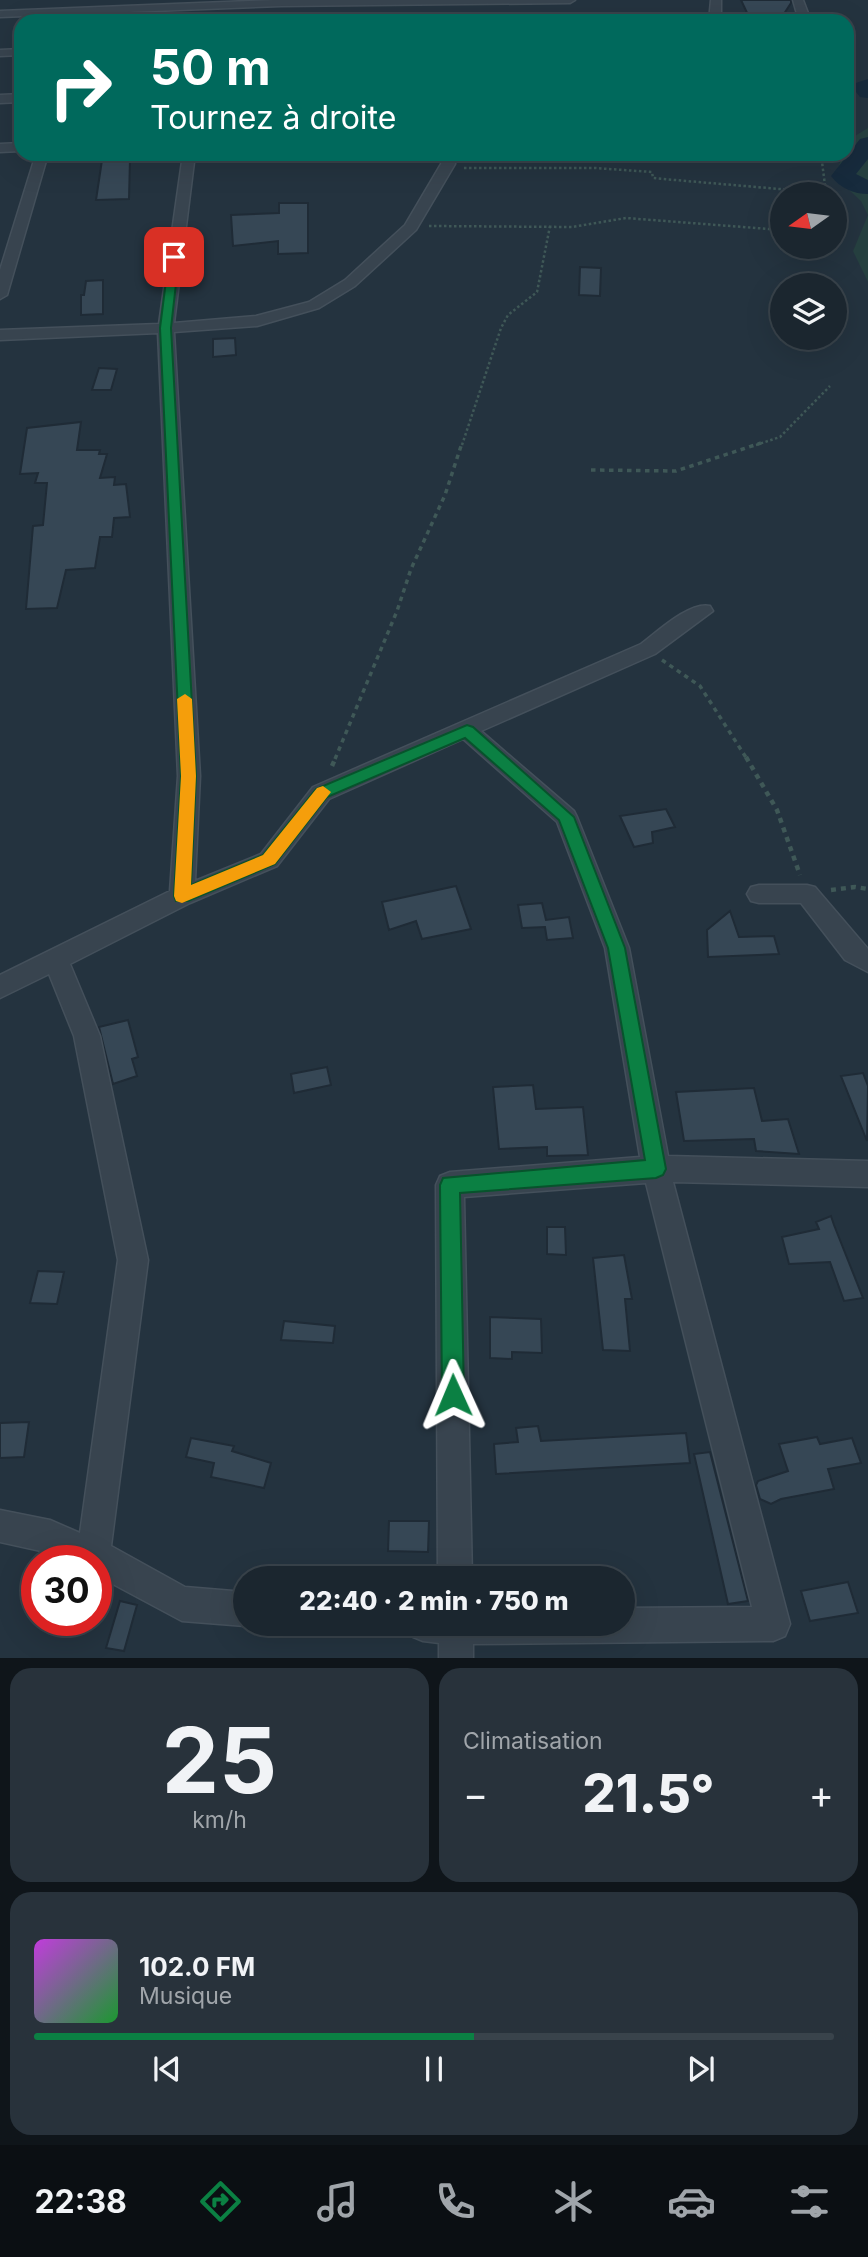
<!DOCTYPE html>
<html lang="fr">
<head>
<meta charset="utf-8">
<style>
	:root { --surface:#1b262f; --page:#28323b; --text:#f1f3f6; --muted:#a0a5aa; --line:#39434b; --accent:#0b8043 }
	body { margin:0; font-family:Inter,sans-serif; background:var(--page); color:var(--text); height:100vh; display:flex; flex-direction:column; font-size:26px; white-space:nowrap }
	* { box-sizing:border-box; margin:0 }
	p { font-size:23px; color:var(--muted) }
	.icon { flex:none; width:38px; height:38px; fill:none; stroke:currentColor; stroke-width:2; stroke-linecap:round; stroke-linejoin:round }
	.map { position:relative; height:1658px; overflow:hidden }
	.side { display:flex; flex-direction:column; gap:10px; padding:10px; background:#0f151a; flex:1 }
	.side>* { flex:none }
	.hud { position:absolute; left:14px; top:14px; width:840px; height:147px; border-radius:21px; box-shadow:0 7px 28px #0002,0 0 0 2px var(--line); background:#00695c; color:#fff; overflow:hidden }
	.needle { width:46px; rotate:256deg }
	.tools { position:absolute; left:770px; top:182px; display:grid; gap:14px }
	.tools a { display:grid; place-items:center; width:77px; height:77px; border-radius:50%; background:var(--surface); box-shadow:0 7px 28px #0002,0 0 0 2px var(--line); font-size:35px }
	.speed { position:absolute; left:21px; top:1545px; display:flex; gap:14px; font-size:35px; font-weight:700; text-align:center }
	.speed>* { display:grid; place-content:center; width:91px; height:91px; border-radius:50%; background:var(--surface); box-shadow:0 7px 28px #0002,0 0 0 2px var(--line); line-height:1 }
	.speed .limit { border:10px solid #d22; background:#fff; color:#111 }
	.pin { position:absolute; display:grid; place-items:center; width:60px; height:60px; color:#fff; margin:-30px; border-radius:14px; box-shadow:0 4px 10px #0006 }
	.me { position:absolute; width:77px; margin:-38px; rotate:359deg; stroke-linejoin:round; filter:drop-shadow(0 0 5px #0008) }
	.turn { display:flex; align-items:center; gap:24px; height:147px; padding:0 21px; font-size:32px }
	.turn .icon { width:91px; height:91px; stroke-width:2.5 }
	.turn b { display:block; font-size:49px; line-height:60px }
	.big { font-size:52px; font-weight:800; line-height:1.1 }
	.side .widget { flex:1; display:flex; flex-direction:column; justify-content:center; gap:10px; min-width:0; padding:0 24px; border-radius:21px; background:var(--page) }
	.side .dial { align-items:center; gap:0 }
	.dial b { font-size:91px; line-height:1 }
	.song { display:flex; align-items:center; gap:21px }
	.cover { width:84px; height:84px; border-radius:10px; background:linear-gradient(135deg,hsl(290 70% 55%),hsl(130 70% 35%)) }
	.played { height:7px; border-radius:4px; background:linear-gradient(90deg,var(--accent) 55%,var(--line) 55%) }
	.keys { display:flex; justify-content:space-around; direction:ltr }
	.heat { display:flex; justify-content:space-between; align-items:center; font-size:38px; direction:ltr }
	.side .tiles { flex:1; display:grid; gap:10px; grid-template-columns:1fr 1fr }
	.widget:last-child { grid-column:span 2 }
	.trip { position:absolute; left:233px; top:1566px; width:402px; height:70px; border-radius:35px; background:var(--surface); box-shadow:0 7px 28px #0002,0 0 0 2px var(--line); font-weight:800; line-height:70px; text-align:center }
	.tabs { display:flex; height:112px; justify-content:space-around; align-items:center; background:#0b0f13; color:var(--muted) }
	.tabs .icon { width:49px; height:49px }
	.tabs .active { color:var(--accent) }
	.tabs b { font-size:32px; color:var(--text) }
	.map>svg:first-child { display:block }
</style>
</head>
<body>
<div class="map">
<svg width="868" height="1659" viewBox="0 0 868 1659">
	<rect width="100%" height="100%" fill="#24333f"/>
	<path fill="#264040" d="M868,128v154l-15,-31 15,-36 -7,-14 -27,-25 10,-22h3l3,-15z"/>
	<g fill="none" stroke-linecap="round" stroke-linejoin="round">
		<path fill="#172b3d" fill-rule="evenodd" d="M868,79v19l-8,-1 -8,-10 4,-4z
			M868,137v22l-12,15 12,6v14c-14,0 -28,-6 -37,-18l29,-37z"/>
	</g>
	<path fill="#364755" stroke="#1f2b36" stroke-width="2" d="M741,0h50v3l-11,17 -31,-3z
		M130,159l-1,40 -33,1 6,-40z
		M279,203h29v50l-30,1v-13l-45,5 -2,-31 48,-2z
		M580,267l21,1 -1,28 -21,-1z
		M103,280v34l-22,1v-20h3l2,-14z
		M235,338l1,17 -23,2v-18z
		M99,368l18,1 -6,21h-19z
		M81,422l-4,28h23l-1,4h8l-7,24 15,-1 -1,8 12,-1 4,33 -16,1 -2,19h-12l-5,31 -29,2 -9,38 -31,1 7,-83 10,-1 4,-42h-12l3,-10 -18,1 7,-46z
		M666,809l9,18 -23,5 1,11 -19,4 -14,-31z
		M456,886l15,43 -49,10 -6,-18 -27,9 -7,-28z
		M542,903l4,17 23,-3 4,21 -26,2 -2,-13 -23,1 -4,-23z
		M730,911l9,26 35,-1 5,18 -71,3 -1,-27z
		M128,1020l10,37 -6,2 5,17 -24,8 -14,-57z
		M327,1067l4,18 -37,8 -3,-19z
		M863,1073l5,13 -1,55 -26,-65z
		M533,1085l3,24 47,-2 5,48 -41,1v-9l-48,2 -6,-62z
		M754,1088l8,33 26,-2 11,35 -43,-3 -2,-12 -70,2 -8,-49z
		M831,1216l3,9 29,73 -19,3 -14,-39 -41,2 -7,-27 37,-8 -3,-7z
		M547,1227h18l1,28 -19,-1z
		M624,1255l8,44h-7l5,52 -27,-1 -10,-92z
		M38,1271l26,1 -7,32 -27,-1z
		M490,1317l51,2 1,34 -30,-1v7l-22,-1z
		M284,1321l51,5 -2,17 -52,-3z
		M29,1422l-5,35 -24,1v-35z
		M538,1426l3,15 145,-8 4,30 -194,11 -2,-30 24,-2 -2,-14z
		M817,1437l3,7 32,-6 9,25 -33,6 6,20 -53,10 -10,5 -11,-5 -4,-14 2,-4 30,-10 -9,-27z
		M191,1438l43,8 -2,5 39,12 -7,25 -53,-11 3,-14 -28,-6z
		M710,1452l38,149 -20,3 -34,-150z
		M389,1521h40l-1,31 -40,-1z
		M848,1582l10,31 -48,8 -9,-30z
		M120,1601l17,4 -13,46 -18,-3z"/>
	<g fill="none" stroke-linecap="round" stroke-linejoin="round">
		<defs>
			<path id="minor" d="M275,0h300l-5,3 -289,3 -281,11v-6z
				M711,0h10v21h-12z
				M793,0h10l8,21h-12z
				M21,49v6l-21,1v-6z
				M21,94v8l-21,1v-8z
				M21,143v8l-21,1v-8z
				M36,154h12l-41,141 -7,4v-29z
				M183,154h12l-21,169 82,-7 53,-14 36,-22 60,-55 36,-61 3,-10h12l-1,10 -39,66 -61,56 -36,22 -62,18 -83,6 26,444 -5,105 66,-27 52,-67 328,-143c16,-12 49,-43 69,-38l3,5 -58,43 -174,77 93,80 3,6 52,131 39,208 200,5v26l-195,-5 117,442 -5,12 -12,5 -300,3v15h-34v-16l-16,-2 -12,-5 -5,-12h217v-16l129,-1 -106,-424 -182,14 8,381h-34l-2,-393 4,-9 10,-4 190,-15 -35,-209 -48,-126 -94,-83 -134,60 -52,67 -87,37 -120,61 30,72 48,224 -37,286 74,41 60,5v32h5l-5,2 -63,-5 -86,-46v-14h-28l-18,-8 -50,-11v-32l50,10 30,13 38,-273 -44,-224 -25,-62 -49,24v-23l170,-84 8,-115 -20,-443 -158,7v-10l159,-6z
				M759,885h48l8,2 53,62v23l-23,-12 -44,-57h-42l-8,-2 -4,-7 4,-7z"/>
		</defs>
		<use href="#minor" stroke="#44505b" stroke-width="3"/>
		<path stroke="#3f5857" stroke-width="2.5" stroke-dasharray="2.5 2.5" stroke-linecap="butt" d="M464,168h131l57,4 1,6 22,2 151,13 -5,-39
			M429,226l143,1 54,-9 156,12
			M462,445l39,-117 7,-13 29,-23 13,-66
			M756,445l24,-8 50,-51"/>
		<path stroke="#3f5857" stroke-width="3.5" stroke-dasharray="4.5 4.5" stroke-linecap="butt" d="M591,470l85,1 85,-28
			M662,660l38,26 47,73
			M335,759l62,-148 14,-42 34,-74 17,-52"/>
		<path stroke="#3f5857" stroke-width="4.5" stroke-dasharray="5 5" stroke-linecap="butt" d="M746,757l31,53 23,65
			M332,766l4,-9
			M831,890l24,-3 13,2"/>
		<use href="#minor" fill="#38444f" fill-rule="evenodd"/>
	</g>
	<path fill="#0b8043" stroke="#07532c" stroke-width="2" d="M174,254l5,3 -8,71 25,448 -5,109 72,-30 53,-66 151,-64 6,2 101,90 51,131 41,221 -3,6 -7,3 -196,15 4,202 -3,7 -8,4 -8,-4 -3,-7 -2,-210 3,-7 202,-18 -37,-212 -49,-128 -94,-82 -138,59 -52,67 -87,37h-12l-2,-5 7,-120 -21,-448 9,-71z"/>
	<path fill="#f59e0b" d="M185,694l7,5 4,77 -5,109 72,-30 54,-67 6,-2 8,6 -56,72 -93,39 -6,-2 -2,-5 7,-120 -4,-77z"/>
</svg>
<div class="tools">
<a><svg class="needle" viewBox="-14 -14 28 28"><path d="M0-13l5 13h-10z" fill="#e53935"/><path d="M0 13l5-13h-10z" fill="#a0a5aa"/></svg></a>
<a><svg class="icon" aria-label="layers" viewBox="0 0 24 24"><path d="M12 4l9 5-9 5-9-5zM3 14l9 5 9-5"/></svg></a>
</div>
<div class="speed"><div class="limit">30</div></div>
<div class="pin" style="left:174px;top:257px;background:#d93025"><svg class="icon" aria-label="arrive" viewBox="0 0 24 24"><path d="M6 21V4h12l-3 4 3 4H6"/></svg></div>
<svg class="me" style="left:453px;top:1395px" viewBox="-20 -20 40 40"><path d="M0-17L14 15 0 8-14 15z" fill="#0b8043" stroke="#fff" stroke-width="4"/></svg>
<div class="trip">22:40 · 2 min · 750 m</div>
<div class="hud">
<div class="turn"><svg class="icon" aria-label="right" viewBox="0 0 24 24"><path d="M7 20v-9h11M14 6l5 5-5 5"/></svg><div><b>50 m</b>Tournez à droite</div></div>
</div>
</div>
<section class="side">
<div class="tiles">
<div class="widget dial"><b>25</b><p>km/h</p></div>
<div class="widget"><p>Climatisation</p>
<div class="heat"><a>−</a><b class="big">21.5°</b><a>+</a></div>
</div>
<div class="widget">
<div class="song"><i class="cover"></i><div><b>102.0 FM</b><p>Musique</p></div></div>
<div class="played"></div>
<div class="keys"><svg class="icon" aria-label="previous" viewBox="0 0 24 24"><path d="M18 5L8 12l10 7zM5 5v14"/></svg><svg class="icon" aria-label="pause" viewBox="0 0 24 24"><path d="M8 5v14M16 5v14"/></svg><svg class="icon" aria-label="next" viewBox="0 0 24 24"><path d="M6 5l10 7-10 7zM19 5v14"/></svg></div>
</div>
</div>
</section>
<nav class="tabs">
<b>22:38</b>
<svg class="icon active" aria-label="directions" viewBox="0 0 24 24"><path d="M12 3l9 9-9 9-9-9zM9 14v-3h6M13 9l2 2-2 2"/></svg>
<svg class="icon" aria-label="music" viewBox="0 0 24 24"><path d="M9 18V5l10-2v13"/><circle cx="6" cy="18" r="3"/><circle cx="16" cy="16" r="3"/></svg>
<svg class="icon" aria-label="phone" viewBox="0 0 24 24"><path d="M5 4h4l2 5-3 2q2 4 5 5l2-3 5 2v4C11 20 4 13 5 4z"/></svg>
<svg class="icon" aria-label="climate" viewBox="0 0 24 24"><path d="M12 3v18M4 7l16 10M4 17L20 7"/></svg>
<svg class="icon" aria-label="car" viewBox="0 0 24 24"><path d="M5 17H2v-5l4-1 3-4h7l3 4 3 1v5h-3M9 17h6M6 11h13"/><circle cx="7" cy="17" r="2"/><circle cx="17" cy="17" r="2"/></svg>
<svg class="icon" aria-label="filters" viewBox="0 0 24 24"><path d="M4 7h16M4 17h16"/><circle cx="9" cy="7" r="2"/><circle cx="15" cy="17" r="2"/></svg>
</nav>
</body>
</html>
